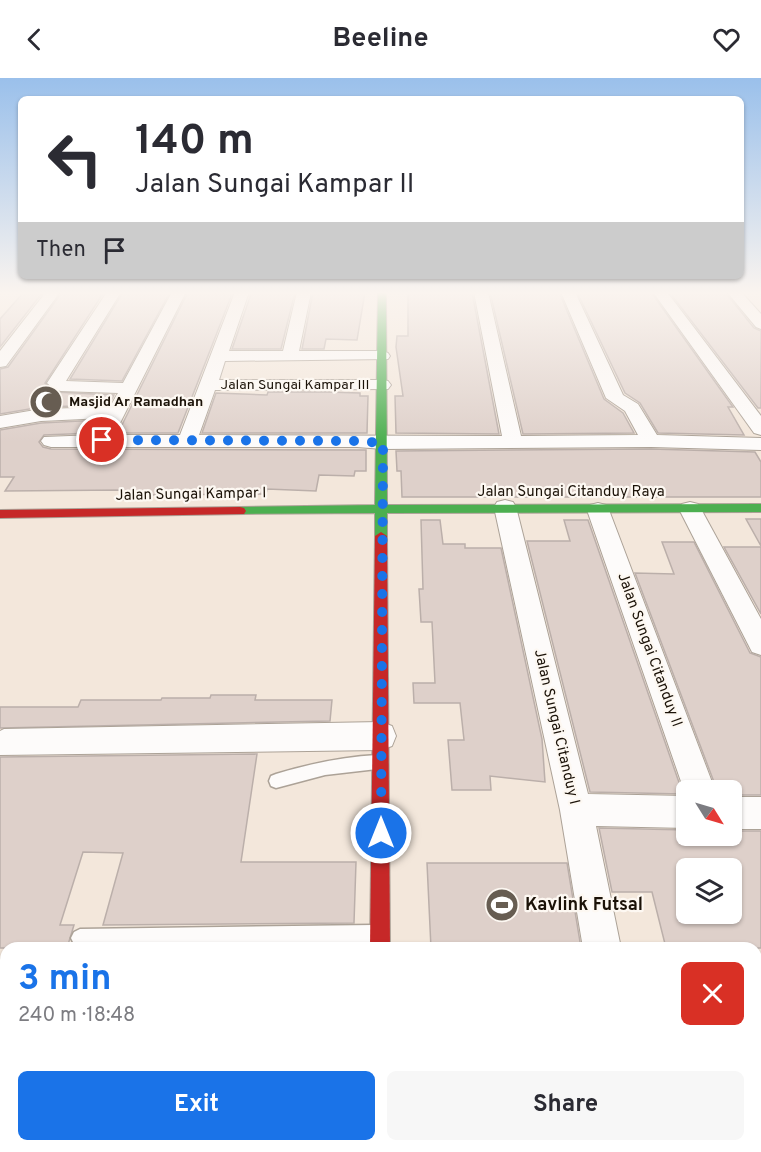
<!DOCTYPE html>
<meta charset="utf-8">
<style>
body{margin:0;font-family:Overpass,sans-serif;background:#f7f7f7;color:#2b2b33;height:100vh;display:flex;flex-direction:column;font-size:22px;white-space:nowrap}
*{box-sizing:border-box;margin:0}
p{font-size:20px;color:#7c7c81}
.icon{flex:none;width:33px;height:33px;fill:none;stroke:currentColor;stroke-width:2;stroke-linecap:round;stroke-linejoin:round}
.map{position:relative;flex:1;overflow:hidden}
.panel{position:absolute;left:0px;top:864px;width:762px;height:210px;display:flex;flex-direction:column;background:#fff;border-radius:18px 18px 0 0;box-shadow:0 2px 4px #0004}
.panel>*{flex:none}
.top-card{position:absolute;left:18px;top:18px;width:726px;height:183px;border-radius:9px;box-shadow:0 2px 4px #0004;background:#fff;color:#2b2b33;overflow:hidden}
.needle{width:39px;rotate:127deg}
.buttons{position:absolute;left:676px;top:702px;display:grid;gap:12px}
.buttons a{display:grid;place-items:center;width:66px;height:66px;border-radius:9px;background:#fff;box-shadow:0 2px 4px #0004;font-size:30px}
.pin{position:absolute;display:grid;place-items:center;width:51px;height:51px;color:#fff;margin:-26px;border:3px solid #fff;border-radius:50%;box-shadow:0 2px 6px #0007}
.me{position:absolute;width:66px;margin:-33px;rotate:0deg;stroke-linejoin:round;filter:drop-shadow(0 0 4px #0008)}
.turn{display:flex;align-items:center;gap:21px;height:126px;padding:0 18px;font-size:27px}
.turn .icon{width:78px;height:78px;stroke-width:2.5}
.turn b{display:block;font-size:42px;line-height:51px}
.then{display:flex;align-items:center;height:57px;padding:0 18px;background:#0003;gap:12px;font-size:22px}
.round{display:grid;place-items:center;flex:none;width:63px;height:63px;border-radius:9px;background:#f7f7f7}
.summary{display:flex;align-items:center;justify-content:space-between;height:102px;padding:0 18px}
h1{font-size:36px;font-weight:700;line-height:45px;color:#1a73e8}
.button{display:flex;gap:12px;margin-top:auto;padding:12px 18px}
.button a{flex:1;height:69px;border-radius:9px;background:#1a73e8;color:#fff;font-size:24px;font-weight:700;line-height:69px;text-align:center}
.button a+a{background:#f7f7f7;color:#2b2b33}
header{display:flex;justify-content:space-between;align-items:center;height:78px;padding:0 18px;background:#fff;font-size:27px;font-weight:700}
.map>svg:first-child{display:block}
</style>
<header><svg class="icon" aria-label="back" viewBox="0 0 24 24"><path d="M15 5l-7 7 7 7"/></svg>Beeline<svg class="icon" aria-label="heart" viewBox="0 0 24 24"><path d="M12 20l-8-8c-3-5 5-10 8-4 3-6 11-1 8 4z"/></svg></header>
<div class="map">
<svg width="761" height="1074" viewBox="0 0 761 1074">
<rect width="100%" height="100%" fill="#f3e7db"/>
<g fill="#ded0ca" stroke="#bbafaa" stroke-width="1.5" fill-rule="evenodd">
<path d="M24 214H43L0 269V241Z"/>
<path d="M62 214H104L45 305 55 314 114 317 109 327 41 329 0 336V291L8 289Z"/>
<path d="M123 214H170L122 303 70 301Z"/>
<path d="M188 214 232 216 178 355H118Z"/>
<path d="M256 214H295L281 271H232L251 216Z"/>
<path d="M313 214H365L357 262 326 261 324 271H302Z"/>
<path d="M408 214H472L499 356 396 355 395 318H403L396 269 397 258H408Z"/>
<path d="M490 214H559L604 321 623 335 634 355 523 356Z"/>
<path d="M577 214H651L733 329H728L744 357 658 355 640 325 625 315Z"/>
<path d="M725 214 754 250 761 253V330H758L670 215Z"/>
<path d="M268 314H327L360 315V318H368L367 355H202L216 315 267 317Z"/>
<path d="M100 342 94 355 44 357 39 364 43 369 51 371 366 372V393H355L354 398 319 397 316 413 267 411 266 416 146 417 144 422H119L123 412 5 413 14 399H0V352L41 345Z"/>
<path d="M651 371 755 374 761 384V419H402L401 393H397L396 373Z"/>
<path d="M746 441H761V468Z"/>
<path d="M421 442H440L443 466H465V470H501L542 661 545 704 490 698 491 712H452L448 662H464L460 625H414L413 605H435L432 544H421L419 511H423Z"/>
<path d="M564 442H588L683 716 590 714 527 463H570Z"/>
<path d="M662 464H694L750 575 761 579V717H732V712H717L635 495 674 496Z"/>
<path d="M724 469H761V536Z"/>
<path d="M211 617H256L255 622H332L330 643 0 650V629H78L81 622H161L162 620H210Z"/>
<path d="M257 676 241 784H356L354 845 103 847 123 775 83 774 60 847H74L67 870H0V679Z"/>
<path d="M599 750 687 752V758H732V753H761V870H666L652 814H612ZM687 790H732V836H687Z"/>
<path d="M427 785H567L581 870H431Z"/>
</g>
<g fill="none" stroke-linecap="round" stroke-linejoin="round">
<g stroke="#aca297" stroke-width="3">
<g id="lane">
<path d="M377 677 382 679 384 684 382 689 377 691 325 697 276 710 271 708 269 703 271 698 276 696C309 686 342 679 377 677Z"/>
<path d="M373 847 379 850 382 856 379 862 373 865 80 869 74 866 71 860 74 854 80 851Z"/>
</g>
</g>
<g stroke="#aca297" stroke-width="2">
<g id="street">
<path d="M46 214H60L6 288 0 289V273Z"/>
<path d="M107 214H121L66 303 123 305 172 214H186L114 357H180L235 214H249L229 273H283L297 214H311L299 273H382L388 275 390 278 388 281 225 283 219 302H382L388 303 391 307 388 311 215 312 199 357 502 358 474 214H488L521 358 638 357 625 333 606 320 561 214H575L623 317 638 326 657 357 761 360V372L651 369 383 371 357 369H51L44 367 41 363 44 359 95 357 104 340 41 343 0 350V338L41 331 110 329 118 315 61 313 55 312 47 305Z"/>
<path d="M653 214H667L761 338V357L754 355Z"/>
<path d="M727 214H741L761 236V251L756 249Z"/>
<path d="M505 422 513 424 516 429 588 716 686 718 587 432 590 427 598 425 606 427 609 432 715 712H687V750L596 748 621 870H583L560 732 494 429 497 424Z"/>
<path d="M690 424 698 426 701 431 761 541V577L752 574 679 431 682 426Z"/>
<path d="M381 644 392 648 396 658 392 668 381 672 0 677V653L4 651Z"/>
<rect x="732" y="719" width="29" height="32"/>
<rect x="756" y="900" width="5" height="38"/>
</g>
</g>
<g stroke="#aca297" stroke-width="2">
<g id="fast">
<path d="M378 214H386L387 427 761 426V434L387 435V458L381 462 375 458V435L236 436 234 433 236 430 240 429 375 427Z"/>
<rect x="368" y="1068" width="24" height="6"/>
</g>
</g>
<g stroke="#aca297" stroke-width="2">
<g id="jam">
<path d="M240 429 244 430 246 433 244 436 0 440V432Z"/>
<path d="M381 454 387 458 390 870H370L375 458Z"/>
</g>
</g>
<use href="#lane" fill="#fdfbfa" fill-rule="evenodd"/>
<use href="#street" fill="#fdfbfa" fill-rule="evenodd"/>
<use href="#fast" fill="#4caf50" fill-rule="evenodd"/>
<use href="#jam" fill="#c62828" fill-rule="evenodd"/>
</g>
<linearGradient id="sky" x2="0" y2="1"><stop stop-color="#9ac0eb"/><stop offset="0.59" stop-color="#faf4ef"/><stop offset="1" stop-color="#faf4ef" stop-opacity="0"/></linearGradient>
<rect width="761" height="364" fill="url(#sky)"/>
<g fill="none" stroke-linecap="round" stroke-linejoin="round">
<path stroke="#1a73e8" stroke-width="10" stroke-dasharray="0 18" d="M102 362 357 363 383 365 381 755"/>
</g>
<defs>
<g id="mosque-disc" transform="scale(1.725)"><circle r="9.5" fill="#675d52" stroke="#fdf8f2"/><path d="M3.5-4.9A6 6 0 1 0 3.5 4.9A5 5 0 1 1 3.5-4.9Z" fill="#fff"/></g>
<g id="stadium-disc" transform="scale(1.725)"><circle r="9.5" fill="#675d52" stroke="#fdf8f2"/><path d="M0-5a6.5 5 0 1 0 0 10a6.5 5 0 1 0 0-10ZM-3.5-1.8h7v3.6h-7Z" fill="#fff"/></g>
</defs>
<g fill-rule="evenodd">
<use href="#mosque-disc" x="46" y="324"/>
<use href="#stadium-disc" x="502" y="827"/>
</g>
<g text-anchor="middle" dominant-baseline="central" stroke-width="4.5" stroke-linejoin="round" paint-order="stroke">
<g font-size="14" fill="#1b1208" stroke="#fdf8f2">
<text x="295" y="307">Jalan Sungai Kampar III</text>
</g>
<g font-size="14" font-weight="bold" fill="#1b1208" stroke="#fdf8f2" text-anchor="start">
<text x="69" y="324">Masjid Ar Ramadhan</text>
</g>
<g font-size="15" fill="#1b1208" stroke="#fdf8f2">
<text x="571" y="414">Jalan Sungai Citanduy Raya</text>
<text transform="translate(191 417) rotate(-1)">Jalan Sungai Kampar I</text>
<text transform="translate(649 572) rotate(70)">Jalan Sungai Citanduy II</text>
<text transform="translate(556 649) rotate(77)">Jalan Sungai Citanduy I</text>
</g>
<g font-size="18" font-weight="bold" fill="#1b1208" stroke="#fdf8f2" text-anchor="start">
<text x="525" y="827">Kavlink Futsal</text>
</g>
</g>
</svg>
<div class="buttons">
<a><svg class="needle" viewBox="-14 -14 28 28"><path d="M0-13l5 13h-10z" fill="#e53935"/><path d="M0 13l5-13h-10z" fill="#7c7c81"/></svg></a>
<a><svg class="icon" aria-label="layers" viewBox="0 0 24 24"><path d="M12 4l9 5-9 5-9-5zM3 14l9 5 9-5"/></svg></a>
</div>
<div class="pin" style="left:102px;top:362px;background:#d93025"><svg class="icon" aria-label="arrive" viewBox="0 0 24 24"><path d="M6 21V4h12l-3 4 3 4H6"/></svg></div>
<svg class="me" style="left:381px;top:755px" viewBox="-20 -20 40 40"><circle r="17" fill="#1a73e8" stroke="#fff" stroke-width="3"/><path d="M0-11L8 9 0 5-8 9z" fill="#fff"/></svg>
<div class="top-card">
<div class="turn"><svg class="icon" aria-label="left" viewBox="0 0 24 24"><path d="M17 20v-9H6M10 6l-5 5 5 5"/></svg><div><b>140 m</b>Jalan Sungai Kampar II</div></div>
<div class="then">Then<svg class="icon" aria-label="arrive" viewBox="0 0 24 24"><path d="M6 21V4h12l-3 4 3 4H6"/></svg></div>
</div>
<section class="panel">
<div class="summary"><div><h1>3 min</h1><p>240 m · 18:48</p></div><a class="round" style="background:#d93025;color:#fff"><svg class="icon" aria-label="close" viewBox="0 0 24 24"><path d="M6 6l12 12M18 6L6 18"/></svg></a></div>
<div class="button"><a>Exit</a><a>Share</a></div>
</section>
</div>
